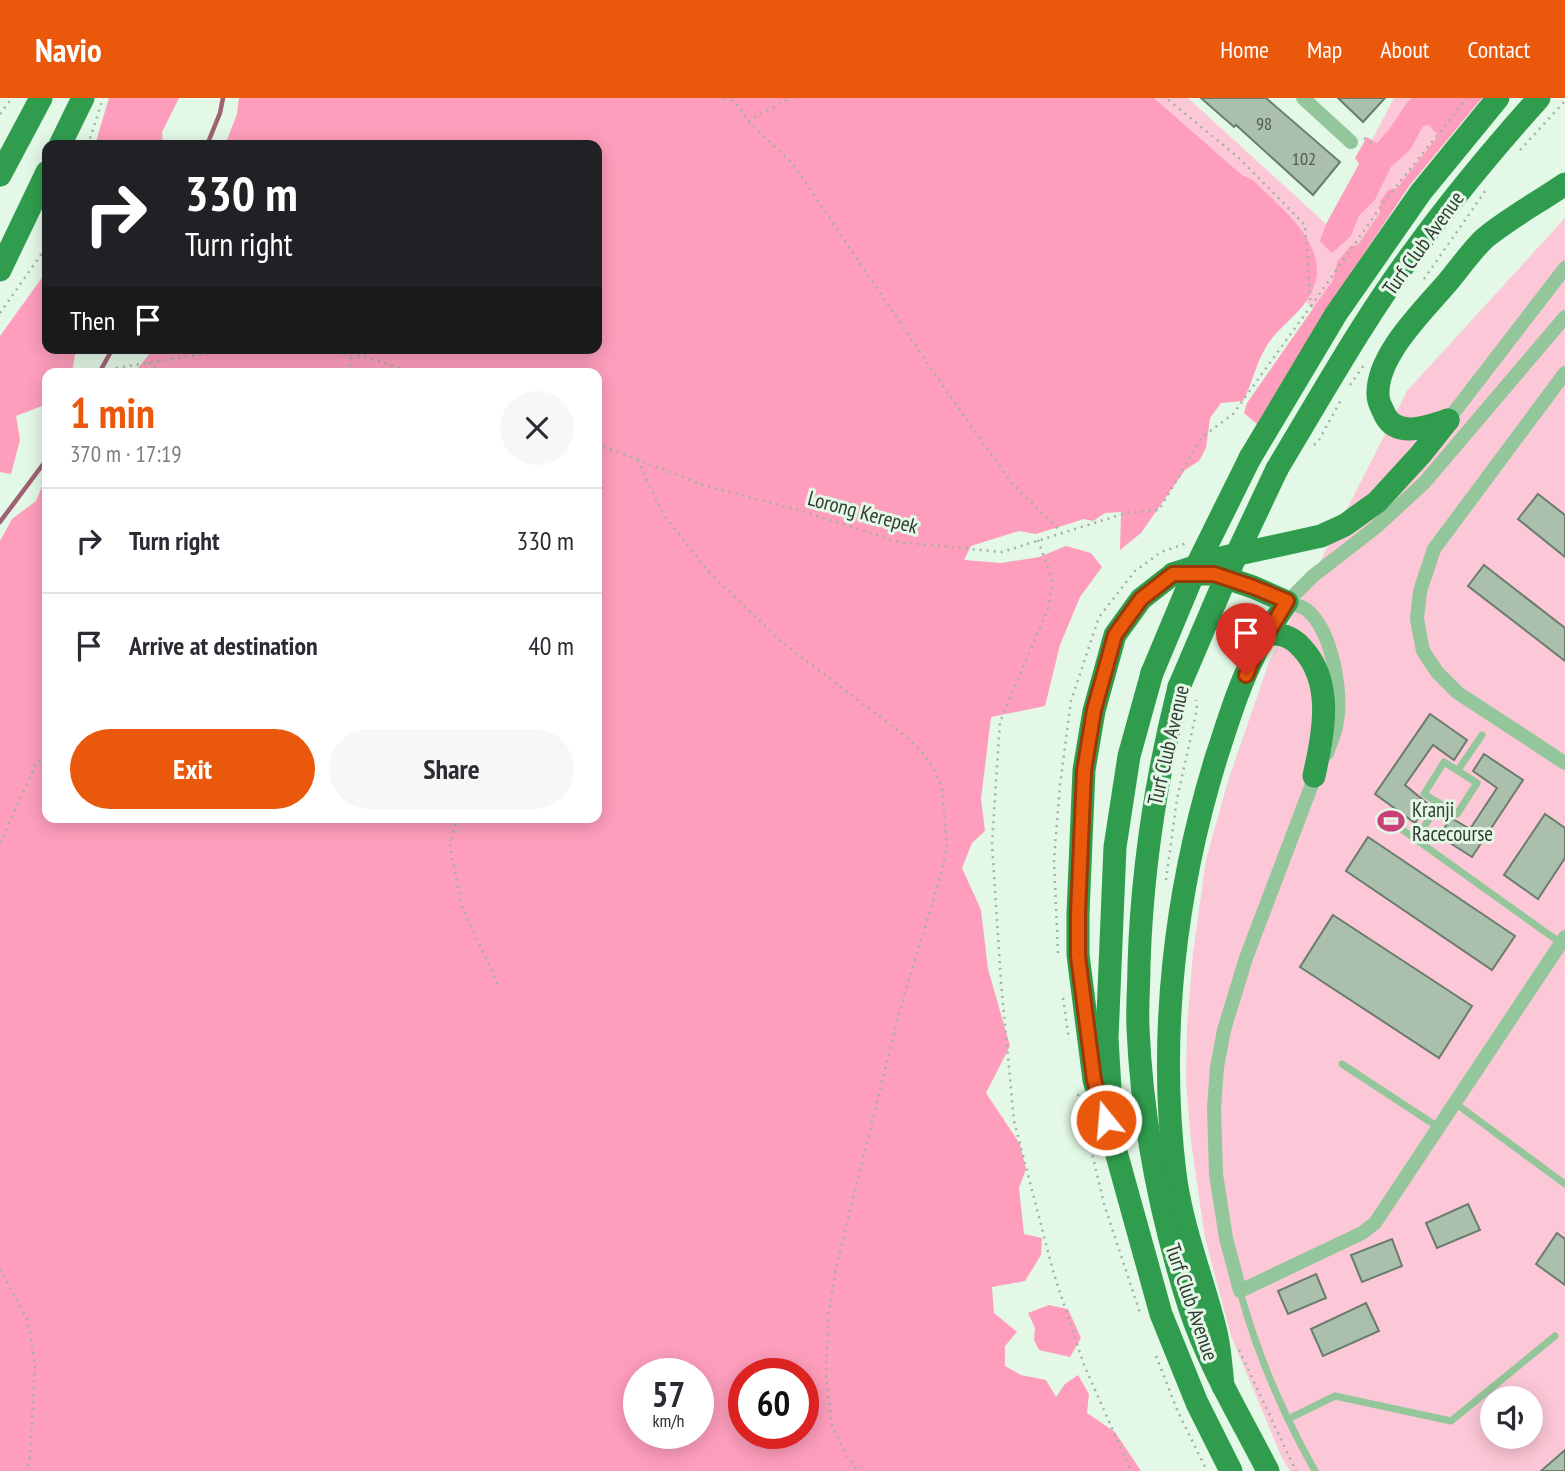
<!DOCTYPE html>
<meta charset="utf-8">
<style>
body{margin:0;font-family:"PT Sans Narrow",sans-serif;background:#f7f7f7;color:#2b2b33;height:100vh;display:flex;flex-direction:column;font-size:26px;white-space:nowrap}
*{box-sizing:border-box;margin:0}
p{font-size:23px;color:#7c7c81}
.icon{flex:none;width:38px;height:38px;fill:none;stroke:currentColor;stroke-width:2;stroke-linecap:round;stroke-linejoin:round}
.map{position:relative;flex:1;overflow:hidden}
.sheet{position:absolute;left:42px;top:270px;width:560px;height:455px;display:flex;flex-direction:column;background:#fff;border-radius:14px;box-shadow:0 4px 18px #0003}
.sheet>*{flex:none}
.hud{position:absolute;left:42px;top:42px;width:560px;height:214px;border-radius:14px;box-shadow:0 4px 18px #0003;background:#202124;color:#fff;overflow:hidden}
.tools{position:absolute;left:1480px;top:1288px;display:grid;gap:14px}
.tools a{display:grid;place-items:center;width:63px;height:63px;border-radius:50%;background:#fff;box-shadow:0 4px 18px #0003;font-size:35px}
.speed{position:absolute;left:623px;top:1260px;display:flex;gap:14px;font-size:35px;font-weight:700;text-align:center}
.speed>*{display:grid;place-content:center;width:91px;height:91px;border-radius:50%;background:#fff;box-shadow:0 4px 18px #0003;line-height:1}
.speed small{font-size:18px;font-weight:400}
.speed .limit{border:10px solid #d22;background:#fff;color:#111}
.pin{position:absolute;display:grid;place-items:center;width:60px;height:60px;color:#fff;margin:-72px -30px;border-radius:50% 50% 50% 0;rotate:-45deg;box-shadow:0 0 7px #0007}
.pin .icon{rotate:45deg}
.me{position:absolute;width:77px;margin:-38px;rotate:343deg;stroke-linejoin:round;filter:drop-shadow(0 0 5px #0008)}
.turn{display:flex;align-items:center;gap:24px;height:147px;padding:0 28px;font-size:32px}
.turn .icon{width:91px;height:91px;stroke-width:2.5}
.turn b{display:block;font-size:49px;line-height:60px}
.then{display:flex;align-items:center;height:66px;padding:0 28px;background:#0003;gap:14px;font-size:26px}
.round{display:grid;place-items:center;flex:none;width:74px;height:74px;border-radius:37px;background:#f7f7f7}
.headline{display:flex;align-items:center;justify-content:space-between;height:119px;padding:0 28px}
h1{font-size:42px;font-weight:700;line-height:52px;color:#ea580c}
.cta{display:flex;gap:14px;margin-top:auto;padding:14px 28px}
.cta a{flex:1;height:80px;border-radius:42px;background:#ea580c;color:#fff;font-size:28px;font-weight:700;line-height:80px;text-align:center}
.cta a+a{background:#f7f7f7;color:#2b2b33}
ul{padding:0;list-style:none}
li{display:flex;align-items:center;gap:21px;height:105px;padding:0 28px;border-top:2px solid #e1e1e2}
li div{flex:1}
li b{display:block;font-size:26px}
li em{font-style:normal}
header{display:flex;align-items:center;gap:42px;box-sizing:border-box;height:98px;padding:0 35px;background:#ea580c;color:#fff}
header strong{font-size:33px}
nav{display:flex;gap:38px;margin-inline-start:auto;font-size:24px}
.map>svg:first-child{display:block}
</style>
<header>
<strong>Navio</strong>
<nav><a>Home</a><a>Map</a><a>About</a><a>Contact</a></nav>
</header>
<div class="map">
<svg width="1565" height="1373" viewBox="0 0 1565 1373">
<rect width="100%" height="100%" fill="#e3f8e6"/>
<g fill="#fcc7d6" fill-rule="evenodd">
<path d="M1154 0H1188L1326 126 1321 143 1351 138 1359 118 1375 102 1391 69 1411 51 1423 28 1429 26 1438 38 1397 90 1380 104V113L1358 148H1350L1337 164 1333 182 1314 211 1306 204 1315 188 1253 82 1242 77Z"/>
<path d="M1394 0H1412L1408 3 1388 34 1377 45 1372 42Z"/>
<path d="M1565 120V1373H1290L1282 1360 1231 1238 1205 1140 1191 1043 1186 985 1187 928 1193 855 1206 762 1228 683 1269 564 1407 293ZM1493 1300H1531V1339H1493Z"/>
</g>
<g fill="#fe9ebc" fill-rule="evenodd">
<path d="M109 0H179L162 34 163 47H95Z"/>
<path d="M239 0H1154L1242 77 1253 82C1284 114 1342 155 1305 205 1294 220 1276 232 1266 249 1256 265 1252 286 1243 303L1221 305 1210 320 1206 350 1199 363 1185 372 1141 435 1120 452 1121 414 1105 415 1093 423 1084 421 1036 436 1019 433 971 448 964 462 1001 465 1039 459 1066 448 1091 455 1102 469 1080 499 1060 547 1045 608 991 619 981 701 985 733 972 745 962 770 981 812 988 871 1010 948 986 995 1020 1046 1026 1071 1019 1090 1024 1136 1042 1140 1041 1157 1025 1183 992 1189 994 1215 1017 1234 1005 1248V1268L1021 1277 1046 1282 1056 1299 1065 1286 1078 1277 1089 1296 1087 1315 1115 1334 1141 1373H0V443L12 421 36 403 47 377V719H597V275H134L151 254V250H597V47H225L237 16ZM639 1276H698V1335H639ZM744 1276H803V1335H744Z"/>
<path d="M1412 0H1482L1410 87 1326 212 1257 326 1244 315 1247 305 1333 182 1337 164 1350 148 1358 147 1380 114V104L1388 92 1397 90 1438 38 1429 27 1423 28 1411 51 1391 69 1375 102 1359 118 1351 138 1332 155 1320 143 1326 126 1359 66 1355 60 1367 39 1377 45 1388 33 1408 3Z"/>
<path d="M47 169V250H76L72 275H47V306L16 318 20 342 11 376 0 374V238L41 181Z"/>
<path d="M1049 1207 1068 1211 1081 1240 1070 1259 1039 1252 1034 1242 1035 1230 1028 1215Z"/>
</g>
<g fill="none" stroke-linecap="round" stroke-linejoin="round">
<g stroke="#9f6275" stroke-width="4.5">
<path d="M207 47 220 15 223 0"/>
<path d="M99 275 113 250"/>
<path d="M0 424 47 361"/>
</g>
</g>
<g fill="#abbfad" stroke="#6a7d6d" stroke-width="2">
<path d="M1201 0H1266L1340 64 1313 97 1236 27 1234 29Z"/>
<path d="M1338 0H1385L1363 24Z"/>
<path d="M1538 396 1565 417V459L1518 421Z"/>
<path d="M1484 467 1565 530V563L1468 488Z"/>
<path d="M1430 616 1467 642 1454 662 1433 647 1405 687 1428 706 1415 725 1375 696Z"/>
<path d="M1484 656 1523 682 1472 759 1439 738 1451 720 1470 731 1497 690 1473 673Z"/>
<path d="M1545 716 1565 730V760L1538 801 1504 777Z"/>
<path d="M1368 739 1515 838 1492 872 1346 773Z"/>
<path d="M1333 817 1472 908 1439 960 1300 869Z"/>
<path d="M1468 1106 1480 1132 1437 1150 1426 1125Z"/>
<path d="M1557 1135 1565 1141V1187L1536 1166Z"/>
<path d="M1392 1141 1402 1168 1362 1184 1351 1157Z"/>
<path d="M1316 1176 1326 1200 1288 1216 1278 1193Z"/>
<path d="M1366 1205 1379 1233 1323 1258 1311 1231Z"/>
<path d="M1565 1352V1373H1541Z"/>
</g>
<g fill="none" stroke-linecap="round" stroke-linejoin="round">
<g stroke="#a1b2a4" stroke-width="2.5" stroke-dasharray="2 5" stroke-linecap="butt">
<path d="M724 0 736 5 748 23 793 66 945 291 1011 384 1061 434"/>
<path d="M0 16 12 0"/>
<path d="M748 23 790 0"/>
<path d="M1364 40 1371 45"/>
<path d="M88 47 103 0"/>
<path d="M1520 52 1565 3"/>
<path d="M1424 181 1488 89"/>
<path d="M1311 208 1387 100 1467 0"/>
<path d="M0 215 47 148"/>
<path d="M267 250 352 256 382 264 411 275"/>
<path d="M148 265 162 275"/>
<path d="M116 270 240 250"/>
<path d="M348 275 352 257"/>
<path d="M1350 287 1364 267"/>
<path d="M597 346 706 388 799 412 898 444 1002 454 1126 415 1159 412 1202 339 1233 316 1311 208 1305 127 1239 60 1166 0"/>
<path d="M1314 347 1318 344 1341 302"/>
<path d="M638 362 663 416 709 474 783 545 904 637 924 656 935 673 942 691 947 746 942 773 899 915 837 1165 828 1219 826 1278 832 1328 848 1359 858 1373"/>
<path d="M1038 442 1052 481 1049 508 1000 624 992 746 1001 884 1014 1023 1053 1173 1084 1267 1131 1373"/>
<path d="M457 719 450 749 462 809 499 889"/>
<path d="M0 745 36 666 47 656"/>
<path d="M1166 782 1177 701 1197 611 1196 602"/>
<path d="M1058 855 1054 762 1060 687 1071 603 1099 519 1135 473 1161 454 1187 445"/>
<path d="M1063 900 1069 942"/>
<path d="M1078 996 1104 1106 1140 1215"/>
<path d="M0 1171 28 1222 35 1268 30 1359 26 1373"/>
<path d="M1239 1252 1296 1373"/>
<path d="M1156 1258 1178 1314 1207 1373"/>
</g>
<g stroke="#93c69a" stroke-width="7">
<path d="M1444 664 1477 685 1457 716 1424 696Z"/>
<path d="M1458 672 1482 637"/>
<path d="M1400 730 1562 846"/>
<path d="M1416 741 1439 706"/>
<path d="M1342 966 1438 1029"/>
<path d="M1455 1005 1565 1086"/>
<path d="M1240 1193C1257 1256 1283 1316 1315 1373"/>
<path d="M1288 1321 1335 1298 1451 1323 1555 1238"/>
</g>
<g stroke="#93c69a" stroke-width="14">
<path d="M1303 0 1351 44"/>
<path d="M1565 275 1434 451 1420 493 1417 521 1423 553 1437 574 1458 595 1565 665"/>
<path d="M1448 322 1565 170"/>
<path d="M1327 655C1330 646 1334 638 1336 629 1343 597 1333 534 1307 512 1301 508 1293 506 1287 504L1313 478 1376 429 1424 385 1565 219"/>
<path d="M1317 673 1246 860 1224 932 1217 969 1214 1011 1216 1076 1226 1140 1240 1193 1362 1135 1375 1125 1565 839"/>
</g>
<g stroke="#309d4e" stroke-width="23">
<path d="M60 47 83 0"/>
<path d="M0 77 41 0"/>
<path d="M0 172 47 74"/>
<path d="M1448 322C1429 328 1397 341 1385 317 1382 310 1378 305 1378 297 1376 258 1423 213 1447 185 1459 171 1471 153 1485 140 1509 120 1539 104 1565 86"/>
<path d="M1250 360 1336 216 1421 94 1498 0"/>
<path d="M1277 371C1322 296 1365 219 1417 149 1455 97 1496 48 1539 0"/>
<path d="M1173 476H1214L1253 489 1287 504C1276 521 1263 539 1254 558 1238 590 1228 624 1217 657 1175 792 1158 936 1175 1076 1182 1130 1202 1178 1215 1230 1220 1248 1221 1269 1223 1288"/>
<path d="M1266 537C1279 534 1292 539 1301 549 1335 584 1323 636 1314 678"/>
<path d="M1152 575 1129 658 1115 749 1107 940 1113 1043 1161 1216 1197 1305 1231 1373"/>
<path d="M1179 589C1156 680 1142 772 1139 866 1139 887 1137 909 1138 930 1142 1025 1161 1120 1190 1211 1209 1268 1241 1320 1268 1373"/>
<path d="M1113 1043 1094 982 1078 857V815L1084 672 1094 613 1115 537 1141 501 1173 476 1225 459 1321 438 1345 427 1377 404 1421 356 1448 322"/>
</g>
<g stroke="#309d4e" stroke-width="23">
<path d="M1152 575 1198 465 1250 360"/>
<path d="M1179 589 1226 479 1277 371"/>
</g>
</g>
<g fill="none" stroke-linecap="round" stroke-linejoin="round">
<g stroke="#983908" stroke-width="18">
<path id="route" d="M1106 1022 1094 982 1078 858V815L1084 673 1094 612 1115 537 1141 501 1173 476H1214L1253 489 1287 503 1254 558 1246 577"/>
</g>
<use href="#route" stroke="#ea580c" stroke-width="12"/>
</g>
<defs>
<g id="stadium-bare" transform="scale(2.1)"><path d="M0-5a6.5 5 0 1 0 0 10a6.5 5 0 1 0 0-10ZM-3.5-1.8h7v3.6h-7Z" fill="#c93f77" stroke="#e3f8e6" stroke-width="2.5" paint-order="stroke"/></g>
</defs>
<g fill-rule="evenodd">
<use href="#stadium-bare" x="1391" y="723"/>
</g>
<g text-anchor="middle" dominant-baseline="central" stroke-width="6" stroke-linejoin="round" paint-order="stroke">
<g font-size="18" fill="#505b52">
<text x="1264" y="25">98</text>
<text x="1304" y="60">102</text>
</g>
<g font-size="21" fill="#323a33" stroke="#e3f8e6">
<text transform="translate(1423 145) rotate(-54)">Turf Club Avenue</text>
<text transform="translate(863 414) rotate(15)">Lorong Kerepek</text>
<text transform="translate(1168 647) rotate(-77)">Turf Club Avenue</text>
<text transform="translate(1192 1204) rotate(71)">Turf Club Avenue</text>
</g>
<g font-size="21" fill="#323a33" stroke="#e3f8e6" text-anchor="start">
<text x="1412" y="711">Kranji<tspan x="1412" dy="24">Racecourse</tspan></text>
</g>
</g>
</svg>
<div class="tools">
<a><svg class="icon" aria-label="sound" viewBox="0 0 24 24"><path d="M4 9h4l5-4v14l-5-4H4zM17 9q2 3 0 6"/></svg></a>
</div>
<div class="speed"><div>57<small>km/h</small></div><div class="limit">60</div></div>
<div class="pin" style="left:1246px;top:577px;background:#d93025"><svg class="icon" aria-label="arrive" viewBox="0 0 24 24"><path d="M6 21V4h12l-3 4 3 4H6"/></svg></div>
<svg class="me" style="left:1106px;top:1022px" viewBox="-20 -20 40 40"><circle r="17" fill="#ea580c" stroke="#fff" stroke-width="3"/><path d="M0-11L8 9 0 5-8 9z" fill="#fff"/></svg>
<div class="hud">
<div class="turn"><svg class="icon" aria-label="right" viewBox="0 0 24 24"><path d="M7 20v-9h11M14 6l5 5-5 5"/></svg><div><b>330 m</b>Turn right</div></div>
<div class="then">Then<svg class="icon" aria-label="arrive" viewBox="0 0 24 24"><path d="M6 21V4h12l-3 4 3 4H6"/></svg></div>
</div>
<section class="sheet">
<div class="headline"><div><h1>1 min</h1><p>370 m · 17:19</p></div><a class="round"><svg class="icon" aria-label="close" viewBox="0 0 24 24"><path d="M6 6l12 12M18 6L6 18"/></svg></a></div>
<ul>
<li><svg class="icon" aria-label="right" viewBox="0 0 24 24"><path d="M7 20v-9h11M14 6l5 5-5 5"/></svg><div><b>Turn right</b></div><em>330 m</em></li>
<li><svg class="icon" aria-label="arrive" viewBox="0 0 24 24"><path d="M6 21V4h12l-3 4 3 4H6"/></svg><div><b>Arrive at destination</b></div><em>40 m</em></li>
</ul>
<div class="cta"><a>Exit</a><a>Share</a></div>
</section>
</div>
